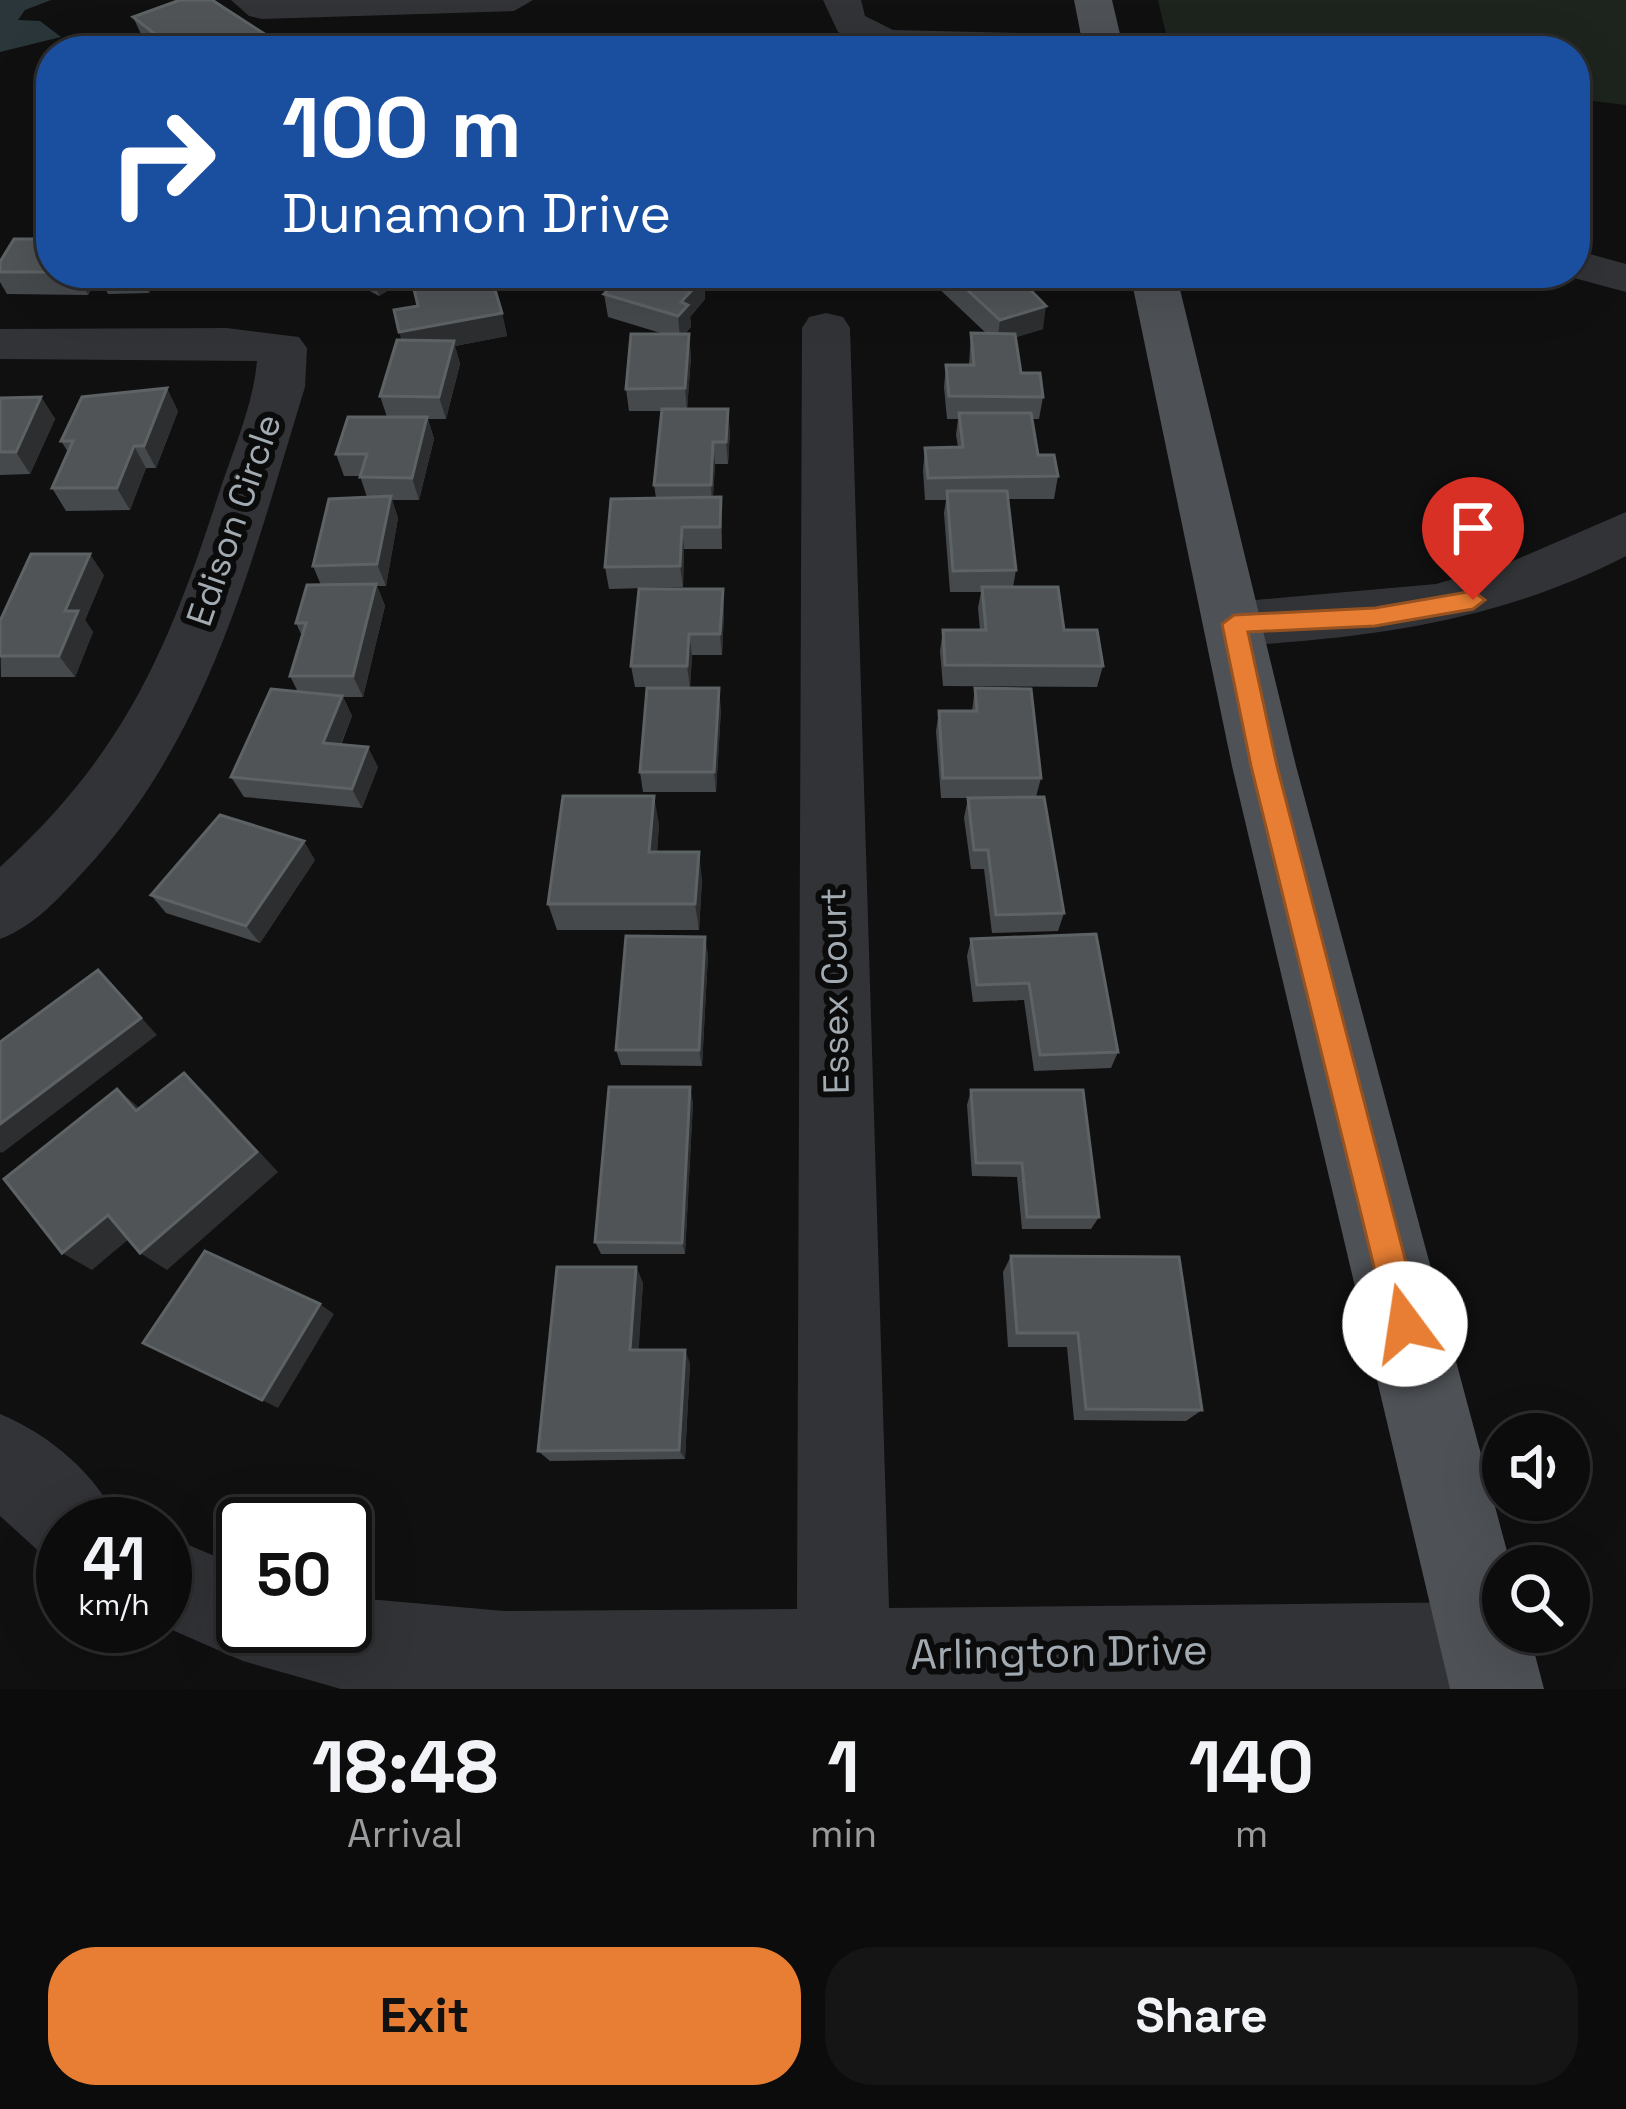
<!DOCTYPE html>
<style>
body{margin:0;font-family:"Space Grotesk",sans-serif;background:#151516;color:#f1f3f6;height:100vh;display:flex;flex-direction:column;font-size:45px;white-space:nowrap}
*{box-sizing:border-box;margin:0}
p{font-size:39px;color:#9a9b9d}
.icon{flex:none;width:66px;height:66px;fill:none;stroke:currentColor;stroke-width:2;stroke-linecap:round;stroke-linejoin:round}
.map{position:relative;height:1689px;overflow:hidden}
.side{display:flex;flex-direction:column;background:#0c0c0d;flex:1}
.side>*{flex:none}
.banner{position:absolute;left:36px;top:36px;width:1554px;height:252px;border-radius:48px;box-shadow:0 12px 48px #0002,0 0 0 3px #2c2c2e;background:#1a4fa0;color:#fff;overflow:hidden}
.fabs{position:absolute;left:1482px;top:1413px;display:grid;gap:24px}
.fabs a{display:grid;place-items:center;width:108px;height:108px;border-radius:50%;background:#0c0c0d;box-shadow:0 12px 48px #0002,0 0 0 3px #2c2c2e;font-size:60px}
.speed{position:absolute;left:36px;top:1497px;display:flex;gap:24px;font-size:60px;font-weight:700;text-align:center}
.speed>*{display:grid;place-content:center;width:156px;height:156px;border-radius:50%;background:#0c0c0d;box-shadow:0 12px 48px #0002,0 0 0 3px #2c2c2e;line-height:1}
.speed small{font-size:30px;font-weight:400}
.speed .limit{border:6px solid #111;border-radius:18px;background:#fff;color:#111}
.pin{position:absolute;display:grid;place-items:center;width:102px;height:102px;color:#fff;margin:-123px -51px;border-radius:50% 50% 50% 0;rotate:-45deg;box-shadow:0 0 12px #0007}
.pin .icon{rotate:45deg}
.me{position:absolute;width:132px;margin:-66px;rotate:346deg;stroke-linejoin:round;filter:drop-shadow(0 0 9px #0008)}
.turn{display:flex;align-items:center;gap:42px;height:252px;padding:0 48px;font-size:54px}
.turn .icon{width:156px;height:156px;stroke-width:2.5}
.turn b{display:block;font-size:84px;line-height:102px}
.eta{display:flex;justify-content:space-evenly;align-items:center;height:204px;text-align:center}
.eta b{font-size:72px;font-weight:700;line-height:84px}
.cta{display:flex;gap:24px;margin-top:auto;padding:24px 48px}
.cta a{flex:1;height:138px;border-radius:48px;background:#e77e33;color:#111;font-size:48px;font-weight:700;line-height:138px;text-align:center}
.cta a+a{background:#151516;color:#f1f3f6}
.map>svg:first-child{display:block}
</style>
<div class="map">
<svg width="1626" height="1689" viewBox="0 0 1626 1689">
<rect width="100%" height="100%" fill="#101011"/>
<path fill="#1d241d" d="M1158 0H1626V105L1575 99V51H1170Z"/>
<path fill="#2a3639" d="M0 0H51L25 10 18 20 40 21 61 37 0 52Z"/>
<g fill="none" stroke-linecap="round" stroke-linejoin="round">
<g fill="#313336" fill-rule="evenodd">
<path d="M231 0H533L514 11 262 19 249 16Z"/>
<path d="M823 0H861L865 16 893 30 1103 35 1122 47 877 51 838 32Z"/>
<path d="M1575 250 1626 264V292L1559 274 1575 273Z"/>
<path d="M826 313 843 317 850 328 889 1608 1487 1602 1503 1609V1632H1527L1534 1649 1520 1682 1503 1689H341L243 1661 163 1626 165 1535 243 1568V1626H345V1597L504 1611 797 1609 802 328 809 317Z"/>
<path d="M227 328 299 337 307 348 305 387C252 559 211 734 85 870 60 897 35 926 0 939V867C125 753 168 650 219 493 233 450 253 406 257 361L0 359V329Z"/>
<path d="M1626 512V556C1500 621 1373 638 1234 646L1213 639 1205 624 1213 609 1234 602 1436 584 1506 564Z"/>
<path d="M0 1414C49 1434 98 1475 119 1524H63V1564L43 1555 0 1516Z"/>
</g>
<g fill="#4e5155" fill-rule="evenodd">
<path d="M1074 0H1112L1124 51H1084Z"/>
<path d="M1130 273H1176L1296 766 1511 1566H1503V1632H1529L1544 1689H1450L1232 766Z"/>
</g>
</g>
<g fill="#46494c">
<path d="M133 17 263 33 267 46 274 51H149Z"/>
<path d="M51 239V273H188L157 274 149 293 108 294 99 275 88 295 7 294 0 282V262Z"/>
<path d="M211 273H312L262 274 259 280H214Z"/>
<path d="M337 273H416L379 296Z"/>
<path d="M885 273H913L910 279Z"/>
<path d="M934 273H1014L1043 329 1016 337 1021 373 1043 397 1039 419H1032L1038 455 1058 476 1054 499H1008L1016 570 1013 587 1103 666 1097 687 943 686 940 651 943 630H980L978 608 981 592H950L944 513 946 500H925L923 470 925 448 958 447 956 435 958 419H947L944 387 946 365H969L971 333 987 334 933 283Z"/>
<path d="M704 277 705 299 690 317 691 327 685 334 691 356 687 409 730 431 728 464H715L713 497H721L722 549H684L683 587 609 589 605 567 656 498 654 485 662 411H629L626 389 664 334 608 317 604 294Z"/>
<path d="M502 313 507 336 455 346 460 364 446 419H428L434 439 419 500H392L398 518 386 586H377L385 606 363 697H343L352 716 341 745 378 767 362 808 244 797 231 777 298 692 290 676 302 636 296 623 321 585 313 566 367 497 360 476H344L336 454 387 417 380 396 402 340Z"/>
<path d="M41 397 55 419 30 474 0 475V398Z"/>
<path d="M178 411 156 468H146L130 510 66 511 52 488 68 452 61 441Z"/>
<path d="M104 575 85 620 93 632 75 677H1L0 621Z"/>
<path d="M723 589 724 611 722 655H692L690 687H635L631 666Z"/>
<path d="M975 688 1041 778 1036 797 1064 913 1058 931 992 933 984 869H971L964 818 968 798H986H941L936 731 939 711H972Z"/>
<path d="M721 709 716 792H643L640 772Z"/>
<path d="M659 824 657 852 702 879 699 930H557L548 904Z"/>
<path d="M315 860 260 943 166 913 151 895Z"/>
<path d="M971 939 1118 1052 1111 1068 1034 1071 1024 1000 973 1002 967 956Z"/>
<path d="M708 954 702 1066 621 1065 616 1050Z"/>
<path d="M971 1090 1099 1217 1091 1229H1022L1017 1177 972 1176 967 1105Z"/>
<path d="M693 1102 685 1254H601L595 1242Z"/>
<path d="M1011 1256 1202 1410 1186 1421 1074 1420 1067 1347H1008L1003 1272Z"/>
<path d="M636 1267 643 1283 638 1350 690 1363 685 1459 550 1461 538 1451Z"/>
</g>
<g fill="#2c2e30">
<path d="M77 273H98L99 275 88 295Z"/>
<path d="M140 273H157L149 293Z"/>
<path d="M371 273H416L379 296Z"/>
<path d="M739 273H784L739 283Z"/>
<path d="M704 277 705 299 690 317 691 327 680 339 678 316 681 302Z"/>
<path d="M1046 306 1043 329 997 343 1000 320Z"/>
<path d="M502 313 507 336 455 346 460 364 446 419 439 397 406 355 399 332Z"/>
<path d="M689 334 691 356 687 411 685 388Z"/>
<path d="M167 388 178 411 156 468 144 446Z"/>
<path d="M41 397 55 419 30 474 16 452Z"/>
<path d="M728 409 730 431 728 464 726 442Z"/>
<path d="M427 417 434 439 419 500 412 478Z"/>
<path d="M713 442 715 464 712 507 711 485Z"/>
<path d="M134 446 146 468 130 510 117 488Z"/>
<path d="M391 496 398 518 386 586 377 564Z"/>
<path d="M682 527 684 549 683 587 680 566Z"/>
<path d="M90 554 104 575 85 620 93 632 75 677 59 656 65 611Z"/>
<path d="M376 584 385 606 363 697 353 676Z"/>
<path d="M723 589 724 611 722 655 720 634Z"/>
<path d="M689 634 692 655 690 687 687 666Z"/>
<path d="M719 688 721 709 716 792 714 772Z"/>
<path d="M342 696 352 716 333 763 323 743Z"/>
<path d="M368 747 378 767 362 808 352 789Z"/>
<path d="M654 796 659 824 655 879 649 852Z"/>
<path d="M304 841 315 860 260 943 246 926Z"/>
<path d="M699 852 702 879 699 930 695 904Z"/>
<path d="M705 937 708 954 702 1066 699 1050Z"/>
<path d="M98 970 157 1035 2 1153 0 1152V1124Z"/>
<path d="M184 1073 207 1095 278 1172 167 1270 140 1253Z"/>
<path d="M690 1087 693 1102 685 1254 682 1243Z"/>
<path d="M117 1089 143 1111H136Z"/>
<path d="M108 1215 136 1233 92 1270 62 1253Z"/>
<path d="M636 1267 643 1283 638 1363 630 1350Z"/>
<path d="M320 1304 334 1314 278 1408 262 1400Z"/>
<path d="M685 1350 690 1363 685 1459 679 1450Z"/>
</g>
<g fill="#505457" stroke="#5d6265" stroke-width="3">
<path d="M180 0H212L263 33 254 37 274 50 177 51 133 17Z"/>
<path d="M14 239H51V272H0V262Z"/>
<path d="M483 273H490L502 313 399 332 394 310 418 306 413 285Z"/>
<path d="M624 273H691L704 277 681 302 688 305 678 316 604 294Z"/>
<path d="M949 273H1014L1046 306 1000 320Z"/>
<path d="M971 333 1015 334 1021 373H1040L1043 397 949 396 946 365H974Z"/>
<path d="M631 334H689L685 388 626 389Z"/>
<path d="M397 340 454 341 439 397 380 396Z"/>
<path d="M167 388 144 446H134L117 488H52L73 441H61L82 397Z"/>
<path d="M41 397 16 452H0V398Z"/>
<path d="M662 409H728L726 442H713L711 485H654Z"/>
<path d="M959 413H1031L1038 455H1054L1058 476 928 478 925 448 963 447Z"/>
<path d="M348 417H427L412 478 360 477 367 454H336Z"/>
<path d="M947 491H1007L1016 570 953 571Z"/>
<path d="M391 496 377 564 313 566 329 499Z"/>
<path d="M721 497 720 527H682L680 566 605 567 611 499Z"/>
<path d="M31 554H90L65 611H78L59 656H0V621Z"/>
<path d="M376 584 353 676H290L306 623H296L307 585Z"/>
<path d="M982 587H1058L1064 630H1097L1103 666 945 665 943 630H986Z"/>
<path d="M639 589H723L720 634H689L687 666H631Z"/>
<path d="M647 688H719L714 772H640Z"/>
<path d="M975 688 1031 689 1041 778H943L939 711H977Z"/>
<path d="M271 689 342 696 323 743 368 747 352 789 231 777Z"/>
<path d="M563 796H654L649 852H699L695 904H548Z"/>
<path d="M1044 797 1064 913 996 915 988 850H974L968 798Z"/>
<path d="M220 815 304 841 246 926 151 895Z"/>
<path d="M1096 934 1118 1052 1040 1055 1029 983 977 985 971 939Z"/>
<path d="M626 936 705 937 699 1050H616Z"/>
<path d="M98 970 141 1018 0 1124V1042Z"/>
<path d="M184 1073 257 1152 140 1253 108 1215 62 1253 4 1179 117 1089 136 1111Z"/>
<path d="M609 1087H690L682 1243 595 1242Z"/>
<path d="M971 1090H1083L1099 1217H1027L1022 1163H976Z"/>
<path d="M205 1251 320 1304 262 1400 143 1343Z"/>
<path d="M1011 1256 1179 1257 1202 1410 1086 1409 1078 1333H1017Z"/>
<path d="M557 1267H636L630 1350H685L679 1450 538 1451Z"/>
</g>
<path fill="#e77e33" stroke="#965221" stroke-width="3" d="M1473 591 1485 600 1473 609 1375 626 1248 632 1277 766 1422 1324 1417 1336 1405 1341 1393 1336 1388 1324 1251 766 1222 624 1234 615 1375 608Z"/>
<g text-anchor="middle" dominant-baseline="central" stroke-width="12" stroke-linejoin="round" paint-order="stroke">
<g font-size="36" fill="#a2abb2" stroke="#0b0b0c">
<text transform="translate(234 520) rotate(-71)">Edison Circle</text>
<text transform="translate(835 991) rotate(-91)">Essex Court</text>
</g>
<g font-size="42" fill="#a2abb2" stroke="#0b0b0c">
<text transform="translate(1059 1652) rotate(-1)">Arlington Drive</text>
</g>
</g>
</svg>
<div class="fabs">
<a><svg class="icon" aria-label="sound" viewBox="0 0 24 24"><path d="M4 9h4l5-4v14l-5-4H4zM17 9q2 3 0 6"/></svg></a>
<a><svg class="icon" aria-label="search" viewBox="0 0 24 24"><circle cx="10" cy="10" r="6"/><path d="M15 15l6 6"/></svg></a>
</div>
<div class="speed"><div>41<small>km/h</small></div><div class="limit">50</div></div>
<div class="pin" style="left:1473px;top:600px;background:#d93025"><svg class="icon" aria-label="arrive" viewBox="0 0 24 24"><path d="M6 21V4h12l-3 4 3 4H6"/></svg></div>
<svg class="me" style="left:1405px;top:1324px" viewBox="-20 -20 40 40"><circle r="19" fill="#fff"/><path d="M0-13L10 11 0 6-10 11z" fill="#e77e33"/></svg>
<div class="banner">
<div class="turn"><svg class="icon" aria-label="right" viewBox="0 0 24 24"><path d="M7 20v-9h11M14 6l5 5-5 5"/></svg><div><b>100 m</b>Dunamon Drive</div></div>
</div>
</div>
<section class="side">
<div class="eta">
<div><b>18:48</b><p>Arrival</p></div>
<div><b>1</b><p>min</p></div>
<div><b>140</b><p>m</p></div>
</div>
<div class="cta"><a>Exit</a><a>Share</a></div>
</section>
